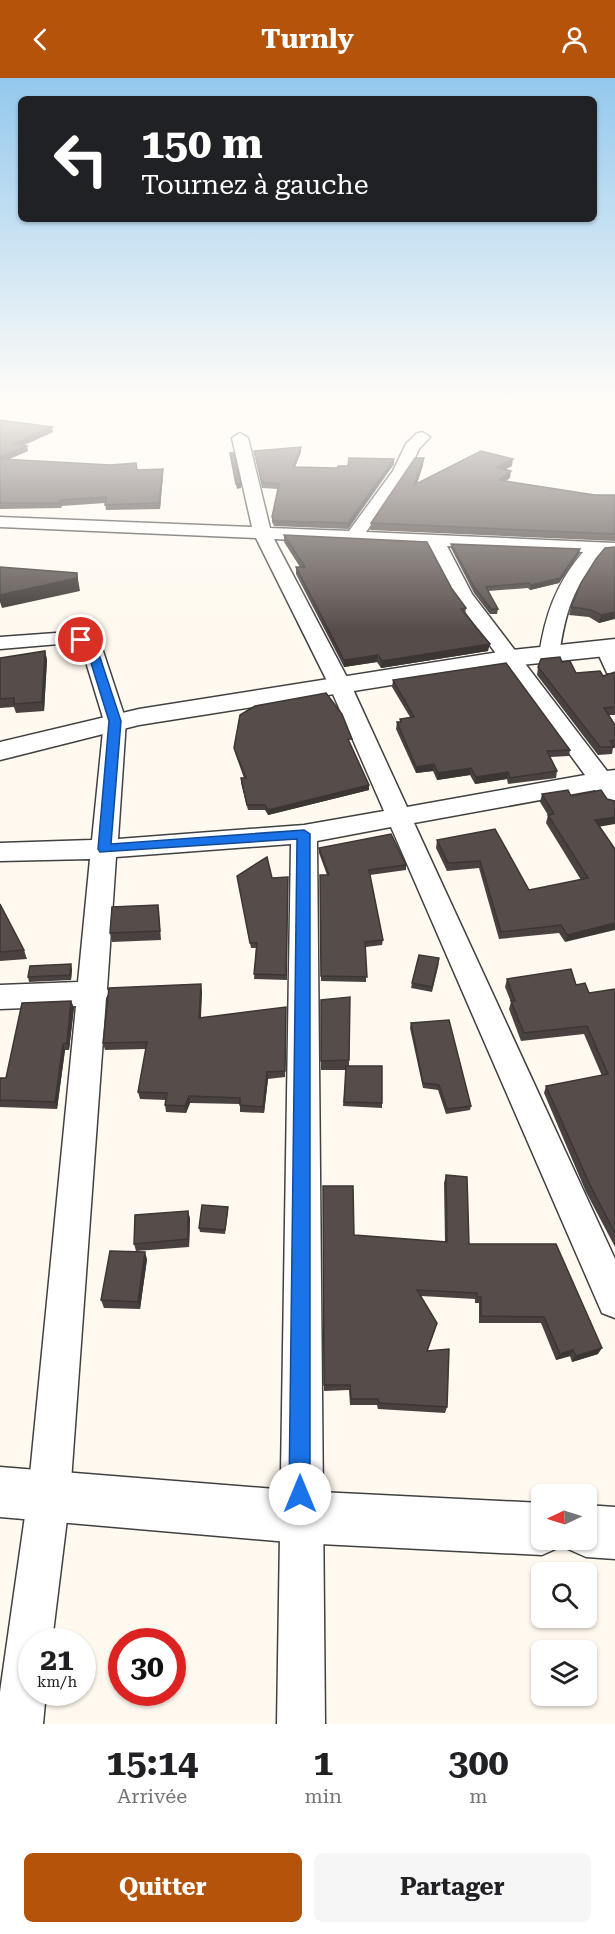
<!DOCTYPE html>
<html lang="fr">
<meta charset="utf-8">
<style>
body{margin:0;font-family:"Roboto Serif",serif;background:#f6f6f6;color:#202124;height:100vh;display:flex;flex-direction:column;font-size:22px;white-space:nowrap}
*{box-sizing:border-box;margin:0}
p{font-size:20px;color:#757577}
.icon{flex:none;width:33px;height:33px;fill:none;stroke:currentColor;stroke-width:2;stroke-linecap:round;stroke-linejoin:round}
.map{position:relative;height:1646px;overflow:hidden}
.drawer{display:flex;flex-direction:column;background:#fff;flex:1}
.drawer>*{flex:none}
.guide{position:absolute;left:18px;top:18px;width:579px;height:126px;border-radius:9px;box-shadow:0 2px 4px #0004;background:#202124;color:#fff;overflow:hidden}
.needle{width:39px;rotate:266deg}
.controls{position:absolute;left:531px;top:1406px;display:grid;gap:12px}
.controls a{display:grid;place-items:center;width:66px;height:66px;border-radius:9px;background:#fff;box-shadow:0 2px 4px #0004;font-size:30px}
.speed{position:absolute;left:18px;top:1550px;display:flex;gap:12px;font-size:30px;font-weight:700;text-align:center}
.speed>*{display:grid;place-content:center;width:78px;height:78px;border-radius:50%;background:#fff;box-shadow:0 2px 4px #0004;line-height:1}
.speed small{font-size:15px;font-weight:400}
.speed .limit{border:9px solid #d22;background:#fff;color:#111}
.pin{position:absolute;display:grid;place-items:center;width:51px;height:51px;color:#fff;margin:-26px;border:3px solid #fff;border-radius:50%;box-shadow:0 2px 6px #0007}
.me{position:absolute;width:66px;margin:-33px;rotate:0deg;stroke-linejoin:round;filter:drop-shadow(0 0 4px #0008)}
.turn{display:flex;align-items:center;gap:21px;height:126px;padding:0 24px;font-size:27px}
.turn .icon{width:78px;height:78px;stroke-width:2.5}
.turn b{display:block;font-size:42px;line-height:51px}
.eta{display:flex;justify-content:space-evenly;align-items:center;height:102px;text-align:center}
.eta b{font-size:36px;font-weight:700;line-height:42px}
.action{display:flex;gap:12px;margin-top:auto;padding:12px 24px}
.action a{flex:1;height:69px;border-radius:9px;background:#b45309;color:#fff;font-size:24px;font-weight:700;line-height:69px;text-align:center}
.action a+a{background:#f6f6f6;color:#202124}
header{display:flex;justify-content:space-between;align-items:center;height:78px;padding:0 24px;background:#b45309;color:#fff;font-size:27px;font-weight:700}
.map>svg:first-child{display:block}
</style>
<header><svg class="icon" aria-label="back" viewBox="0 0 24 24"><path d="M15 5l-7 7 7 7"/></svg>Turnly<svg class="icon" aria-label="person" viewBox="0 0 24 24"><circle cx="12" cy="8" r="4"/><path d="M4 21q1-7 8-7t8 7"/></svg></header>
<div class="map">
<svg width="615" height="1646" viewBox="0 0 615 1646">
<rect width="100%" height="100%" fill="#fff9ef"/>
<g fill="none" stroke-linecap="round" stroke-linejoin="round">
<g stroke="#414141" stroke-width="3">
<g id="minor">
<path d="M422 354 430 359 419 371 409 393 366 454 615 465V475H602C573 509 565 534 559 578L556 582H542L539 578C545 537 556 506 583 474L447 468 472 516 607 693 615 692V729L606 727 595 712 414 745 615 1181V1240L602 1235 391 749 317 763 325 1646H277L291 766 116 779 107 911 109 915 106 920 70 1417 52 1563H32V1614H46L43 1646H0V1614L28 1417 76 928 0 931V907L78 904 90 781 0 783V765L92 762 104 643 82 571 59 566 0 571V559L70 554 88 558 101 567 126 643 118 761 304 747 384 733 329 607 256 460 0 449V439L252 449 232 360 240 355 248 360 270 450 349 453 393 393 406 366 416 356ZM274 461 428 468 453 517 585 697 407 729 351 607Z"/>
<path d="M606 565 615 569V596L607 595 596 571 599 567Z"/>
</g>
</g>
<g stroke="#414141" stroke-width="3">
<g id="tertiary">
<path d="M615 561V577L512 588 139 647 0 682V664L139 631 512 572Z"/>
<path d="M0 1389 300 1413 542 1425V1461H586V1427L615 1429V1481L586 1479 568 1471 564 1462 560 1469 542 1477 300 1465 0 1439Z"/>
</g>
</g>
<use href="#minor" fill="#fff" fill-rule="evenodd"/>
<use href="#tertiary" fill="#fff" fill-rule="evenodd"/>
</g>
<g fill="#4a4240">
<path d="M0 342 53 354 23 367 28 373 9 381 137 392 163 391V397L160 431 106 432 105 425 62 428 61 430 0 431Z"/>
<path d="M301 369V374L295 389 337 390 348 388 394 386 348 451 274 448 272 444V439L278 411 262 410 255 378 254 373Z"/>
<path d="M423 387 417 406 512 388 505 391 510 400 505 403 595 417H615V463L370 452 371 445Z"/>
<path d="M284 457 452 511 466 530 465 536 488 573 381 590 377 584 344 589 296 496V489H300L284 464Z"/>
<path d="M451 466 580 471 579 476 559 505 530 512 528 510 488 513 498 531 497 536H490L474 515 451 470Z"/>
<path d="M615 469V542L614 541 599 545 589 539 569 537 571 529Z"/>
<path d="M45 573 47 582 44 633 16 635 14 629 0 630V580Z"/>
<path d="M562 584 576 595 603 598 615 594V637H609L615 647V670H613L612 676 598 677 537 597 538 589Z"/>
<path d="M393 602 570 672 569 678 550 679 557 693 556 700 508 706 507 701 475 706 470 697 437 702 433 693 416 695 396 651 397 644H400V641L410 639 392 609Z"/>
<path d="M350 666 369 712 268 737 265 732H248L241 705V700H244L235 675 234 670 352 666Z"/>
<path d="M542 716 607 721 599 749 615 771 565 864 559 855 499 861 479 790 447 793 436 770 437 762 495 751 529 812 581 802 546 745 548 737 540 724Z"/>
<path d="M319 770 406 787V792L370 797 383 862 382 867 366 869V904L321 903 320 797H327L319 775Z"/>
<path d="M237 798 272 800 288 799 287 902 254 901 256 870H251Z"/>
<path d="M0 826 24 872 27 881 0 883Z"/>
<path d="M159 836 161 862 112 864 110 855Z"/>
<path d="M439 885 432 914 411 910 412 905Z"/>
<path d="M72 891 71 902 29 904 28 899Z"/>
<path d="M507 901 576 907 589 915 615 911V1169L586 1114 544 1015 546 1008 602 998 584 956 521 963 509 931 511 924 505 909Z"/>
<path d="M202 913 201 940 286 929 285 999 268 1001 264 1035 240 1034V1026L190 1025 186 1035 166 1034 165 1027 166 1022 140 1021 138 1014 146 971 105 972 103 965Z"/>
<path d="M350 919 349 988 382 1025V1030L343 1028 346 992H321V922Z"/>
<path d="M71 923 74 930 69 972H65L57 1031 0 1029V1000H6Z"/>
<path d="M411 945 471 1028 470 1032 446 1036 438 1012 423 1010 410 950Z"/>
<path d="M446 1097 469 1166 598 1276 572 1284 570 1278 556 1282 541 1245H479V1225H475V1221L421 1218 435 1252 427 1273 447 1329 445 1335 378 1331 377 1327H350L349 1312 324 1313 323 1108 354 1157 445 1164 444 1105Z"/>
<path d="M188 1133 190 1141 189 1169 136 1173 134 1166Z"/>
<path d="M228 1133 225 1156 200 1154 199 1150Z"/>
<path d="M147 1181 140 1231 104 1230 101 1222Z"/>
</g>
<g fill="#3c3634">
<path d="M52 349 53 354 16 371 14 366Z"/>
<path d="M27 368 28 373 0 385V379Z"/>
<path d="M301 369V374L293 394V389Z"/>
<path d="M424 380 423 387 414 414V407Z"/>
<path d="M394 381V386L348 451V445Z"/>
<path d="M513 381 512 388 496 396 497 389Z"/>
<path d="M163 391V397L160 431 159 425Z"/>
<path d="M511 393 510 400 498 409 499 402Z"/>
<path d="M236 406H241V410L237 411Z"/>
<path d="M580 471 579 476 559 505 530 512 531 507Z"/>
<path d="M77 495 80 513 2 530 0 524V517Z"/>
<path d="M615 534 614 541 599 545 601 537Z"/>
<path d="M490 566 488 573 381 590 382 583Z"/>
<path d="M45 573 47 582 44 633 42 624Z"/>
<path d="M378 577 377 584 344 589V582Z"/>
<path d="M434 686 433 693 416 695V689Z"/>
<path d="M471 690 470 697 437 702 438 695Z"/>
<path d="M508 694 507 701 475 706 476 699Z"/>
<path d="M369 707V712L268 737V732Z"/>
<path d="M615 739V746L592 750 595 742Z"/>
<path d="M615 845V852L565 864 567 857Z"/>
<path d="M71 886 72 891 71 902 70 897Z"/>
<path d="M201 906 202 913 200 947 199 940Z"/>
<path d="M71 923 74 930 69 972 67 965Z"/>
<path d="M63 966 65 972 57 1031 55 1024Z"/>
<path d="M267 994 268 1001 264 1035 263 1029Z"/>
<path d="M189 1018 190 1025 186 1035 185 1028Z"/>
<path d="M188 1133 190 1141 189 1169 188 1161Z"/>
<path d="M145 1174 147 1181 140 1231 138 1224Z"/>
<path d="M602 1270 598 1276 572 1284 576 1278Z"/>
<path d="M573 1272 570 1278 556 1282 560 1276Z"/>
</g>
<g fill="#564d4a" stroke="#3c3634" stroke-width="1.5">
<path d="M0 342 52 349 14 366 27 368 0 379Z"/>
<path d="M301 369 293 389 337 390 338 388H348L349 380 394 381 348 445 274 443 272 439 279 406 262 404 254 373Z"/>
<path d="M481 373 513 381 497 389 511 393 499 402 595 417H615V456L371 445 415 380H424L414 407Z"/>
<path d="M230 375H234L241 406H236Z"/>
<path d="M0 381 111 387 136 385 137 392 163 391 159 425 105 427 106 419 61 422 60 425H0Z"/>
<path d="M284 457 427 464 452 511 466 530 461 531 490 566 382 583 378 577 344 582 296 489H305Z"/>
<path d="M451 466 580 471 560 500 531 507 529 505 486 509 498 531H491L475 510Z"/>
<path d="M615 469V534L601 537 591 532 571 529 581 505 596 481 605 470Z"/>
<path d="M0 489 77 495V500L0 517Z"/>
<path d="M45 573 42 624 14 626V620L0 621V580Z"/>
<path d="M560 579 562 584 570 583 576 595 600 593 603 598 615 594V629L604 630 615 647V662L610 663 614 669H600L538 589 541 581Z"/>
<path d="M506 585 570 672 547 673 557 693 510 700 508 694 476 699 471 690 438 695 434 686 416 689 397 644H401L400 641 414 639 393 602Z"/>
<path d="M326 615 342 636 352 661H348L369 707 268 732 265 727H247L241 700H246L234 670 240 637 255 628Z"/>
<path d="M568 712 571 718 601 712 607 721 615 723V739L595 742 615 771V845L567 857 561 847 501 854 480 783 448 785 437 762 495 751 529 812 588 800 548 737 554 736 542 716Z"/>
<path d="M391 756 406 787 369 792 383 862 365 864 367 899 321 898 320 797H329L319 770Z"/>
<path d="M267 779 272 800 288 799 286 897 254 896 257 865H250L237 798Z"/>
<path d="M0 826 24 872 0 874Z"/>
<path d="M158 827 160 853 110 855 112 829Z"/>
<path d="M419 877 439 880 432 909 412 905Z"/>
<path d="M71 886 70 897 28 899 30 888Z"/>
<path d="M571 891 576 907 585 905 589 915 615 911V1155L590 1107 546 1008 608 996 587 948 524 955 511 923H515L507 901Z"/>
<path d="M201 906 199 940 286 929 285 993 267 994 263 1029 240 1027V1020L189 1018 185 1028 165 1027 167 1015 138 1014 147 964 103 965 109 910Z"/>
<path d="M350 919 349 982 321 983V922Z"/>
<path d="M71 923 67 965 63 966 55 1024 0 1022V1000H6L22 925Z"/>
<path d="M449 942 471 1028 447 1031 439 1007 423 1005 411 945Z"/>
<path d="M346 988H382V1025L344 1024Z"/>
<path d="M446 1097 467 1099 469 1166H556L602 1270 576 1278 573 1272 560 1276 544 1239 481 1238V1219H477V1215L417 1212 437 1245 427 1273 449 1271 447 1329 379 1325 378 1321H351L350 1307H324L323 1108H353L354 1157 447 1164Z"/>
<path d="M202 1127 228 1129 225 1152 199 1150Z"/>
<path d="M188 1133V1161L134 1166 135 1137Z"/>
<path d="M110 1173 145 1174 138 1224 101 1222Z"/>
</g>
<linearGradient id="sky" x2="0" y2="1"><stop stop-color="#93c8ed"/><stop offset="0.58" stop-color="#fffcf8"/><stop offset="1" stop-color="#fffcf8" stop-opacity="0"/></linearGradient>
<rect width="615" height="553" fill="url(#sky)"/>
<path fill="#1a73e8" stroke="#114b97" stroke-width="1.5" d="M81 559 96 567 121 643 111 766 304 752 310 756V1416L307 1423 300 1426 292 1423 289 1416 297 761 100 774 98 771 109 643 86 569 76 562Z"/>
</svg>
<div class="controls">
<a><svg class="needle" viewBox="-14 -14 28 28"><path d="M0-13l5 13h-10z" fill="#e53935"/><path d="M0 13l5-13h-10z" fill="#757577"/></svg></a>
<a><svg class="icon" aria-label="search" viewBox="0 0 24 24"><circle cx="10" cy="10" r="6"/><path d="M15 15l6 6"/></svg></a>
<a><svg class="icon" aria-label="layers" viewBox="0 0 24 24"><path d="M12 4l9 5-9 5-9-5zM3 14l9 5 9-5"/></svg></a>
</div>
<div class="speed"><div>21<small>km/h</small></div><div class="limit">30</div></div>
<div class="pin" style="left:81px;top:562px;background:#d93025"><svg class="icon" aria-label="arrive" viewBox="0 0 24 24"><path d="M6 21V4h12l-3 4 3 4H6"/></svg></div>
<svg class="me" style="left:300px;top:1416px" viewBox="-20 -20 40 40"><circle r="19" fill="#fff"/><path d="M0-13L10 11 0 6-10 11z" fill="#1a73e8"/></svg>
<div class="guide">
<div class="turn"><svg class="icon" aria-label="left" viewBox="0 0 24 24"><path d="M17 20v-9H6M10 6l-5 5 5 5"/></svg><div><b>150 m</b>Tournez à gauche</div></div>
</div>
</div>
<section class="drawer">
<div class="eta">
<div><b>15:14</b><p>Arrivée</p></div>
<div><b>1</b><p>min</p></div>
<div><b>300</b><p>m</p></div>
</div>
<div class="action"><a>Quitter</a><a>Partager</a></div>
</section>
